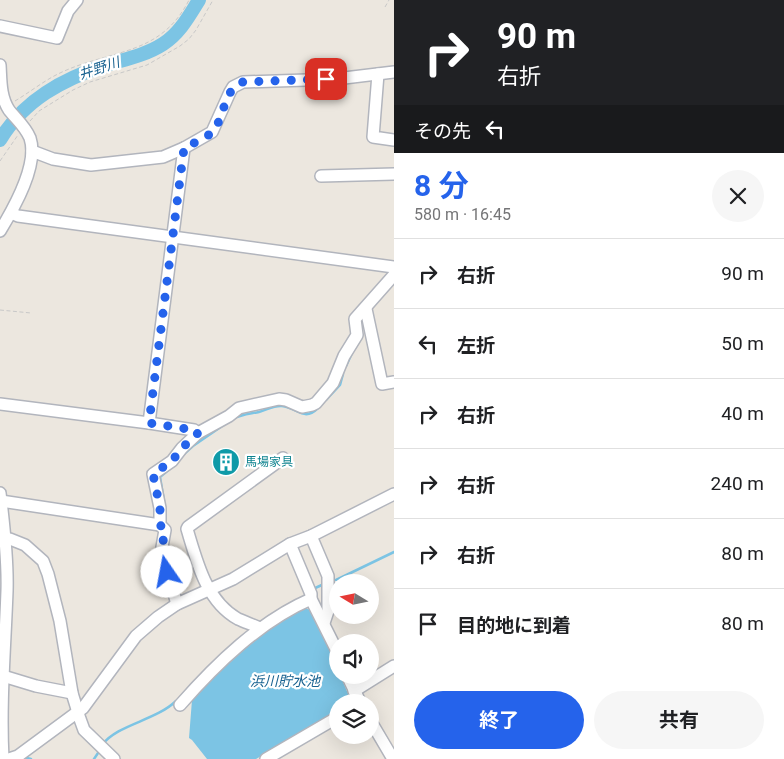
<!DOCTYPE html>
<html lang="ja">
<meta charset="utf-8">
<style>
body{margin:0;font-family:Roboto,"Noto Sans JP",sans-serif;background:#f6f6f6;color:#202124;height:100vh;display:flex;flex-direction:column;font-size:19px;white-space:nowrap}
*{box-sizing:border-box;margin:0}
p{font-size:16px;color:#757577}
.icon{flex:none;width:28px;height:28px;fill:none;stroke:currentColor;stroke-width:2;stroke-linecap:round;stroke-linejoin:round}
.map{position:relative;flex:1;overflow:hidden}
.side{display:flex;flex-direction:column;background:#fff;width:390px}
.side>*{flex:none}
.hud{background:#202124;color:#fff;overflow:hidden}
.needle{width:32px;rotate:280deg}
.buttons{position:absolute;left:329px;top:574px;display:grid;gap:10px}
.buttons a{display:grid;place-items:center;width:50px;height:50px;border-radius:50%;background:#fff;box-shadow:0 5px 20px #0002;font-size:25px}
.pin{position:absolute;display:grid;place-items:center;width:42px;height:42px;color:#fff;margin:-21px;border-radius:10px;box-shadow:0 2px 8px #0006}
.me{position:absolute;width:55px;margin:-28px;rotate:348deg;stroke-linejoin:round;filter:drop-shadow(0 0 4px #0008)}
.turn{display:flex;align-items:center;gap:18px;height:105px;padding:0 20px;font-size:22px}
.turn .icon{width:65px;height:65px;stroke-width:2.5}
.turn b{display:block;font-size:35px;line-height:42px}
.then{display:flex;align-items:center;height:48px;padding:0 20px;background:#0003;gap:10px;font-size:19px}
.round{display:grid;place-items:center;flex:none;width:52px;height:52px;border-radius:26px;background:#f6f6f6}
.head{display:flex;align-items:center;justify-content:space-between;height:85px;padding:0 20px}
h1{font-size:30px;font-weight:700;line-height:38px;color:#2563eb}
.action{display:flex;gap:10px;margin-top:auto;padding:10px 20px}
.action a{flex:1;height:58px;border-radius:30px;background:#2563eb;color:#fff;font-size:20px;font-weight:700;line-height:58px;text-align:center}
.action a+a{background:#f6f6f6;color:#202124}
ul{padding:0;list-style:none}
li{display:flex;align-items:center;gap:15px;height:70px;padding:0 20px;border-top:1px solid #e0e0e0}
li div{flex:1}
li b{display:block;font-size:19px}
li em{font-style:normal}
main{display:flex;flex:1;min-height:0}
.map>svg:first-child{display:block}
</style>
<main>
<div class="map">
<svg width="394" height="759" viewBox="0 0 394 759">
<rect width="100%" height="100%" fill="#ece7df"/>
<path fill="#7cc4e4" d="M303 608 312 610 337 668 338 675H340L349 696 348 702H338L337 713 256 759H207L192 740 189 738 192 700 207 682 250 641Z"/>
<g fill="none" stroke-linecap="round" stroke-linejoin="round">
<g stroke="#7cc4e4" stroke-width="2.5">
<path d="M346 366 352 353"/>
<path d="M326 400 340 385 343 374"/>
<path d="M233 419C242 414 250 414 259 412 267 410 274 405 282 406 298 408 304 422 318 408"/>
<path d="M184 454 193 446 228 422"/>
<path d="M164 501 160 477 172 467"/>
<path d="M336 580 394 552"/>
<path d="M313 589 324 584"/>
<path d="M102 745C118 724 155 721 176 701"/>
<path d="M23 757 31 759"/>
<path d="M94 759 100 750"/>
</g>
<path stroke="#7cc4e4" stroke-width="14" d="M0 140C24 100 63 79 106 65 126 59 146 55 163 44 180 33 189 16 199 0"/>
<g stroke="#b2b5bd" stroke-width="14">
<g id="minor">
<path d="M0 26 57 38 68 11 77 0"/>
<path d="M0 65C1 80 0 96 9 110 16 119 25 126 30 138 39 165 14 208 0 231"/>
<path d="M378 74 373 137 394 140"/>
<path d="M32 151 53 159 91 165 163 157 184 148 212 132 230 92 233 87 243 82 336 79 394 72"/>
<path d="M321 176 394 174"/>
<path d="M11 213 18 216 394 267"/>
<path d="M366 309 382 384 394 382"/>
<path d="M0 404 149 423 194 430 198 433"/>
<path d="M149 423 184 148"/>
<path d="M0 493C4 525 8 559 7 591 5 647 0 704 3 759"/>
<path d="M1 501 160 525"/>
<path d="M311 536 328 576V611L324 623"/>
<path d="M0 539H10L25 545 43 561 48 574 60 621 72 693 80 719 84 730 114 759"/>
<path d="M290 544 311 594V599L338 653"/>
<path d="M177 604 167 571 162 547 165 530 160 525V508L153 474 172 461 182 448 198 433 229 416 239 408 279 399 286 400 302 407 312 405 316 403 333 383 344 356 357 335 355 319 394 275"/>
<path d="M260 628C253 625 245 622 238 619 206 601 197 562 187 529L188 527 283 458"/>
<path d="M347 675 360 702"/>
<path d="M3 676 36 686 72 693"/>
<path d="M354 691 394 666"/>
<path d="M180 705C216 664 260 621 311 599"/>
<path d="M370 720 393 759"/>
<path d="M9 759 18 756 83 708 136 636 158 617 177 604 233 579 290 544 311 536 394 494"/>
<path d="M266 759 338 717"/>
</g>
</g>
<g stroke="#c8c8c8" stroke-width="1" stroke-dasharray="4 2.5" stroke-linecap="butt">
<path d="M385 7 389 0"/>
<path d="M15 101C30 92 45 80 60 73 110 49 160 57 189 0"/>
<path d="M30 121 39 111 73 90 90 82 147 65 180 46 189 39 196 30 213 0"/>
<path d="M0 161 18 135"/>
<path d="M0 310 31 313"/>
</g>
<use href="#minor" stroke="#fff" stroke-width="11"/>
</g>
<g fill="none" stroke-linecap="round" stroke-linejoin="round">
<path stroke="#2563eb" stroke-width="9" stroke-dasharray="0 16.2" d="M167 572 162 547 165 530 160 525V508L153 474 172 461 182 448 198 433 194 430 149 423 184 148C193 143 205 139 212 132 226 117 222 90 243 82L326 79"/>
</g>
<defs>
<g id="building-disc" transform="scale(1.4375)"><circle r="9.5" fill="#0f9aa8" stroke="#fff"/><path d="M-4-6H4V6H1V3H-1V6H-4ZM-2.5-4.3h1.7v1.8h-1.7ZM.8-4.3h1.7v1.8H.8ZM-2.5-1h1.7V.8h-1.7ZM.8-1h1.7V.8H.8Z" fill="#fff"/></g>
</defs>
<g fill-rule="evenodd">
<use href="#building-disc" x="226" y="462"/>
</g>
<g text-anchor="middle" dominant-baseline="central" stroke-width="4.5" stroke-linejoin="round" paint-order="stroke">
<g font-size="12" fill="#0d838f" stroke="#fff" text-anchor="start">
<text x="245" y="462">馬場家具</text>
</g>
<g font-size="14" font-style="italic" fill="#1a6391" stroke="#fff">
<text transform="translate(99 68) rotate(-18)">井野川</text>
<text x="285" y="681">浜川貯水池</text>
</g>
</g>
</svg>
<div class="buttons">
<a><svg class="needle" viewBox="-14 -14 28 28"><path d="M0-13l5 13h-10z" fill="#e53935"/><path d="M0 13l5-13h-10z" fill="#757577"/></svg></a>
<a><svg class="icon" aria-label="sound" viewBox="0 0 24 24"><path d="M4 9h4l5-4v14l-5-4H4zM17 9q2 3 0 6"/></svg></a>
<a><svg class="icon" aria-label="layers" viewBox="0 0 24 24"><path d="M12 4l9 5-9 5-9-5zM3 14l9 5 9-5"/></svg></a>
</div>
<div class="pin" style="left:326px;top:79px;background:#d93025"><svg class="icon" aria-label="arrive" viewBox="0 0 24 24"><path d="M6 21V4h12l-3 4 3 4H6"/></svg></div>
<svg class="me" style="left:167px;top:572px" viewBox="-20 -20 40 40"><circle r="19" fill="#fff"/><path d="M0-13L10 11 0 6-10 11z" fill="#2563eb"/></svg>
</div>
<section class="side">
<div class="hud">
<div class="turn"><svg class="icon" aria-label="right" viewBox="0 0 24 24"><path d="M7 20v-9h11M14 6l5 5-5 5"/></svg><div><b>90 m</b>右折</div></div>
<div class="then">その先<svg class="icon" aria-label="left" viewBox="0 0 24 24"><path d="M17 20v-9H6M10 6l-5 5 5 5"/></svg></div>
</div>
<div class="head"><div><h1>8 分</h1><p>580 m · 16:45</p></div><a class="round"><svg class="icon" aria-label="close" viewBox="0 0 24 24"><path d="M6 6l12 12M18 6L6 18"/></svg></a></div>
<ul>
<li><svg class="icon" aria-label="right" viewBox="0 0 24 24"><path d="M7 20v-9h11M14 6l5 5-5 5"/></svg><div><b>右折</b></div><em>90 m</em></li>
<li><svg class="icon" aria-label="left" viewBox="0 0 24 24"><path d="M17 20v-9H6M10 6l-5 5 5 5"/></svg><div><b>左折</b></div><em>50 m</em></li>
<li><svg class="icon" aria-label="right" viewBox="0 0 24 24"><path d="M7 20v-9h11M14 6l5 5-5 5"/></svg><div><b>右折</b></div><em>40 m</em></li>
<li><svg class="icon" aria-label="right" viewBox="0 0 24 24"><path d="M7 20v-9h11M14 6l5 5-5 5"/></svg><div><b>右折</b></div><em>240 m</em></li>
<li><svg class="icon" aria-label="right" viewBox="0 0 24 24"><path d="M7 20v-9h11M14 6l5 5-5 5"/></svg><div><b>右折</b></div><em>80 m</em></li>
<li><svg class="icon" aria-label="arrive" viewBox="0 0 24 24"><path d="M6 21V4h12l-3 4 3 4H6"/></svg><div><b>目的地に到着</b></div><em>80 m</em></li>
</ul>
<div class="action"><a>終了</a><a>共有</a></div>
</section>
</main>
